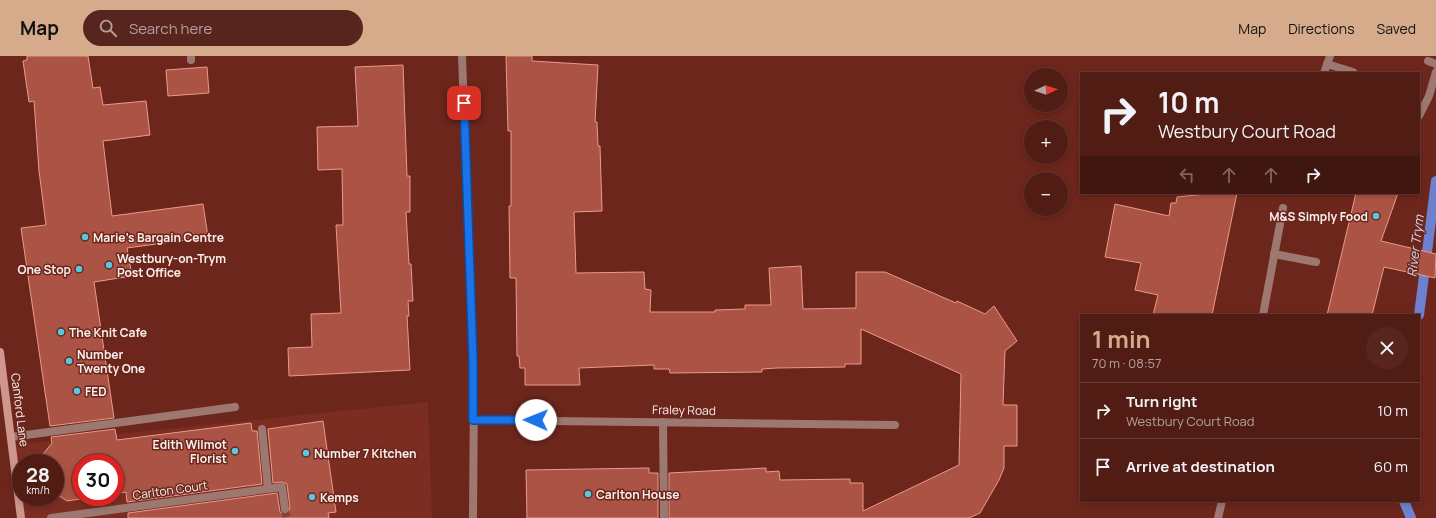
<!DOCTYPE html>
<meta charset="utf-8">
<style>
body{margin:0;font-family:Manrope,sans-serif;background:#57251d;color:#f1f3f6;height:100vh;display:flex;flex-direction:column;font-size:15px;white-space:nowrap}
*{box-sizing:border-box;margin:0}
p{font-size:13px;color:#b4a1a0}
.icon{flex:none;width:22px;height:22px;fill:none;stroke:currentColor;stroke-width:2;stroke-linecap:round;stroke-linejoin:round}
.map{position:relative;flex:1;overflow:hidden}
.side{position:absolute;left:1080px;top:258px;width:340px;height:188px;display:flex;flex-direction:column;background:#511c14;border-radius:0px;box-shadow:0 2px 6px #0003,0 0 0 1px #673a34}
.side>*{flex:none}
.banner{position:absolute;left:1080px;top:16px;width:340px;height:122px;border-radius:0px;box-shadow:0 2px 6px #0003,0 0 0 1px #673a34;background:#511c14;color:#f1f3f6;overflow:hidden}
.needle{width:26px;rotate:86deg}
.buttons{position:absolute;left:1024px;top:12px;display:grid;gap:8px}
.buttons a{display:grid;place-items:center;width:44px;height:44px;border-radius:50%;background:#511c14;box-shadow:0 2px 6px #0003,0 0 0 1px #673a34;font-size:20px}
.speed{position:absolute;left:12px;top:398px;display:flex;gap:8px;font-size:20px;font-weight:700;text-align:center}
.speed>*{display:grid;place-content:center;width:52px;height:52px;border-radius:50%;background:#511c14;box-shadow:0 2px 6px #0003,0 0 0 1px #673a34;line-height:1}
.speed small{font-size:10px;font-weight:400}
.speed .limit{border:6px solid #d22;background:#fff;color:#111}
.pin{position:absolute;display:grid;place-items:center;width:34px;height:34px;color:#fff;margin:-17px;border-radius:8px;box-shadow:0 2px 6px #0006}
.me{position:absolute;width:44px;margin:-22px;rotate:271deg;stroke-linejoin:round;filter:drop-shadow(0 0 3px #0008)}
.turn{display:flex;align-items:center;gap:14px;height:84px;padding:0 12px;font-size:18px}
.turn .icon{width:52px;height:52px;stroke-width:2.5}
.turn b{display:block;font-size:28px;line-height:34px}
.lanes{display:flex;align-items:center;height:38px;padding:0 12px;background:#0003;justify-content:center;gap:20px;direction:ltr}
.lanes .off{opacity:.35}
.round{display:grid;place-items:center;flex:none;width:42px;height:42px;border-radius:21px;background:#57251d}
.overview{display:flex;align-items:center;justify-content:space-between;height:68px;padding:0 12px}
h1{font-size:24px;font-weight:700;line-height:30px;color:#d6ab8b}
ul{padding:0;list-style:none}
li{display:flex;align-items:center;gap:12px;height:56px;padding:0 12px;border-top:1px solid #673a34}
li div{flex:1}
li b{display:block;font-size:15px}
li em{font-style:normal}
header{display:flex;align-items:center;gap:24px;box-sizing:border-box;height:56px;padding:0 20px;background:#d6ab8b;color:#111}
header strong{font-size:19px}
nav{display:flex;gap:22px;margin-inline-start:auto;font-size:14px}
.search{width:280px;height:36px;background:#57251d;display:flex;align-items:center;gap:10px;box-sizing:border-box;padding:0 14px;border-radius:22px;color:#b4a1a0;font-size:15px}
.map>svg:first-child{display:block}
</style>
<header>
<strong>Map</strong>
<div class="search"><svg class="icon" aria-label="search" viewBox="0 0 24 24"><circle cx="10" cy="10" r="6"/><path d="M15 15l6 6"/></svg>Search here</div>
<nav><a>Map</a><a>Directions</a><a>Saved</a></nav>
</header>
<div class="map">
<svg width="1436" height="462" viewBox="0 0 1436 462">
<rect width="100%" height="100%" fill="#6c261b"/>
<path fill="#7b2d22" fill-rule="evenodd" d="M428 346 432 462H21L12 389ZM21 407H55V441H21ZM81 407H115V441H81Z"/>
<g fill="none" stroke-linecap="round" stroke-linejoin="round">
<g stroke="#6d81ce" stroke-width="10">
<path d="M1419 259 1436 125"/>
<path d="M1404 445 1411 462"/>
</g>
</g>
<g fill="#ab5344" stroke="#ec9a8a">
<path d="M27 0H88L93 32 100 31 103 49 146 45 150 79 103 85 112 160 203 148 208 181 127 192 132 220 94 226 114 362 50 370 21 172 46 169 39 115 34 45 29 46 23 5 27 4Z"/>
<path d="M506 0H532V5L598 9 595 66H597L598 90H600L602 155 574 156 576 217 644 216 645 233 651 234 650 256H715V254L745 253V249H771L769 212 801 210 803 253 856 252V216H885L956 247 957 245 985 258 994 250 1017 285 1005 295 1003 349H1017V390H1004V412L999 424 980 457 969 462H669V417L766 412V416L779 415 780 424 850 423V427H863V455L959 409 961 318 861 273V308H845V311L777 312 762 313V316L670 317 669 313H654V309L579 312 580 329H525V312H520L519 300H517L516 222H510L509 150H511V75H508Z"/>
<path d="M403 9 407 120H410V156H406L409 208H411L413 245H408L409 260H407L410 314 289 320 288 292 312 291 311 258 341 257 336 169H343L342 113 318 114 317 71 358 70 355 11Z"/>
<path d="M207 11 209 37 168 40 166 14Z"/>
<path d="M1216 137H1237L1212 259H1153L1158 239 1135 234 1141 207 1105 201 1115 148 1169 160 1171 147H1176L1177 141Z"/>
<path d="M1356 137H1398L1381 185 1436 198 1435 222 1384 211 1372 259H1327Z"/>
<path d="M323 365 336 456 328 457 329 462H128V457L277 437 280 456 283 458H288L290 452 287 428 282 426 273 427 268 373Z"/>
<path d="M251 367 252 375H257L262 428 127 446 126 436 115 438V407H81V441H94L67 445 55 437V407H36L52 387 51 381 115 373 117 384Z"/>
<path d="M649 412V417H658V462H527L526 414Z"/>
</g>
<g fill="none" stroke-linecap="round" stroke-linejoin="round">
<path stroke="#81443b" stroke-width="8" stroke-dasharray="8 4" stroke-linecap="butt" d="M285 453 287 462"/>
<g stroke="#9c7871" stroke-width="8">
<path d="M191 0V4"/>
<path d="M1428 5 1436 8"/>
<path d="M1327 8 1353 16"/>
<path d="M1324 17 1330 0"/>
<path d="M1419 60 1429 40 1436 16"/>
<path d="M663 366 664 462"/>
<path d="M11 381 235 351"/>
</g>
<g stroke="#9c7871" stroke-width="8">
<path d="M462 0 474 332 473 462"/>
<path d="M1274 198 1316 206"/>
<path d="M1263 259 1283 152"/>
<path d="M473 364 895 369"/>
<path d="M262 373 268 433"/>
<path d="M51 462 282 431 285 453"/>
<path d="M1218 462 1222 445"/>
</g>
<path stroke="#ce968c" stroke-width="8" d="M0 296 21 462"/>
</g>
<g fill="none" stroke-linecap="round" stroke-linejoin="round">
<g stroke="#114b97" stroke-width="10">
<path id="route" d="M464 47 473 304V364H536"/>
</g>
<use href="#route" stroke="#1a73e8" stroke-width="7"/>
</g>
<g fill="#55cadf" stroke="#6c261b" stroke-width="1.5">
<circle cx="1376" cy="160" r="4"/>
<circle cx="85" cy="181" r="4"/>
<circle cx="109" cy="209" r="4"/>
<circle cx="79" cy="213" r="4"/>
<circle cx="61" cy="276" r="4"/>
<circle cx="69" cy="305" r="4"/>
<circle cx="77" cy="335" r="4"/>
<circle cx="235" cy="395" r="4"/>
<circle cx="306" cy="397" r="4"/>
<circle cx="588" cy="438" r="4"/>
<circle cx="312" cy="441" r="4"/>
</g>
<g text-anchor="middle" dominant-baseline="central" stroke-width="3" stroke-linejoin="round" paint-order="stroke">
<g font-size="12" font-weight="bold" fill="#f9f0ee" stroke="#6c261b" text-anchor="start">
<text x="1368" y="160" text-anchor="end">M&amp;S Simply Food</text>
<text x="93" y="181">Marie's Bargain Centre</text>
<text x="117" y="202">Westbury-on-Trym<tspan x="117" dy="14">Post Office</tspan></text>
<text x="71" y="213" text-anchor="end">One Stop</text>
<text x="69" y="276">The Knit Cafe</text>
<text x="77" y="298">Number<tspan x="77" dy="14">Twenty One</tspan></text>
<text x="85" y="335">FED</text>
<text x="227" y="388" text-anchor="end">Edith Wilmot<tspan x="227" dy="14">Florist</tspan></text>
<text x="314" y="397">Number 7 Kitchen</text>
<text x="596" y="438">Carlton House</text>
<text x="320" y="441">Kemps</text>
</g>
<g font-size="12" fill="#f9f0ee" stroke="#6c261b">
<text transform="translate(20 354) rotate(83)">Canford Lane</text>
<text transform="translate(684 354) rotate(1)">Fraley Road</text>
<text transform="translate(170 434) rotate(-8)">Carlton Court</text>
</g>
<g font-size="13" font-style="italic" fill="#d3daef" stroke="#6c261b">
<text transform="translate(1415 190) rotate(-83)">River Trym</text>
</g>
</g>
</svg>
<div class="buttons">
<a><svg class="needle" viewBox="-14 -14 28 28"><path d="M0-13l5 13h-10z" fill="#e53935"/><path d="M0 13l5-13h-10z" fill="#b4a1a0"/></svg></a>
<a>+</a>
<a>−</a>
</div>
<div class="speed"><div>28<small>km/h</small></div><div class="limit">30</div></div>
<div class="pin" style="left:464px;top:47px;background:#d93025"><svg class="icon" aria-label="arrive" viewBox="0 0 24 24"><path d="M6 21V4h12l-3 4 3 4H6"/></svg></div>
<svg class="me" style="left:536px;top:364px" viewBox="-20 -20 40 40"><circle r="19" fill="#fff"/><path d="M0-13L10 11 0 6-10 11z" fill="#1a73e8"/></svg>
<div class="banner">
<div class="turn"><svg class="icon" aria-label="right" viewBox="0 0 24 24"><path d="M7 20v-9h11M14 6l5 5-5 5"/></svg><div><b>10 m</b>Westbury Court Road</div></div>
<div class="lanes"><svg class="icon off" aria-label="left" viewBox="0 0 24 24"><path d="M17 20v-9H6M10 6l-5 5 5 5"/></svg><svg class="icon off" aria-label="ahead" viewBox="0 0 24 24"><path d="M12 20V5M6 11l6-6 6 6"/></svg><svg class="icon off" aria-label="ahead" viewBox="0 0 24 24"><path d="M12 20V5M6 11l6-6 6 6"/></svg><svg class="icon" aria-label="right" viewBox="0 0 24 24"><path d="M7 20v-9h11M14 6l5 5-5 5"/></svg></div>
</div>
<section class="side">
<div class="overview"><div><h1>1 min</h1><p>70 m · 08:57</p></div><a class="round"><svg class="icon" aria-label="close" viewBox="0 0 24 24"><path d="M6 6l12 12M18 6L6 18"/></svg></a></div>
<ul>
<li><svg class="icon" aria-label="right" viewBox="0 0 24 24"><path d="M7 20v-9h11M14 6l5 5-5 5"/></svg><div><b>Turn right</b><p>Westbury Court Road</p></div><em>10 m</em></li>
<li><svg class="icon" aria-label="arrive" viewBox="0 0 24 24"><path d="M6 21V4h12l-3 4 3 4H6"/></svg><div><b>Arrive at destination</b></div><em>60 m</em></li>
</ul>
</section>
</div>
